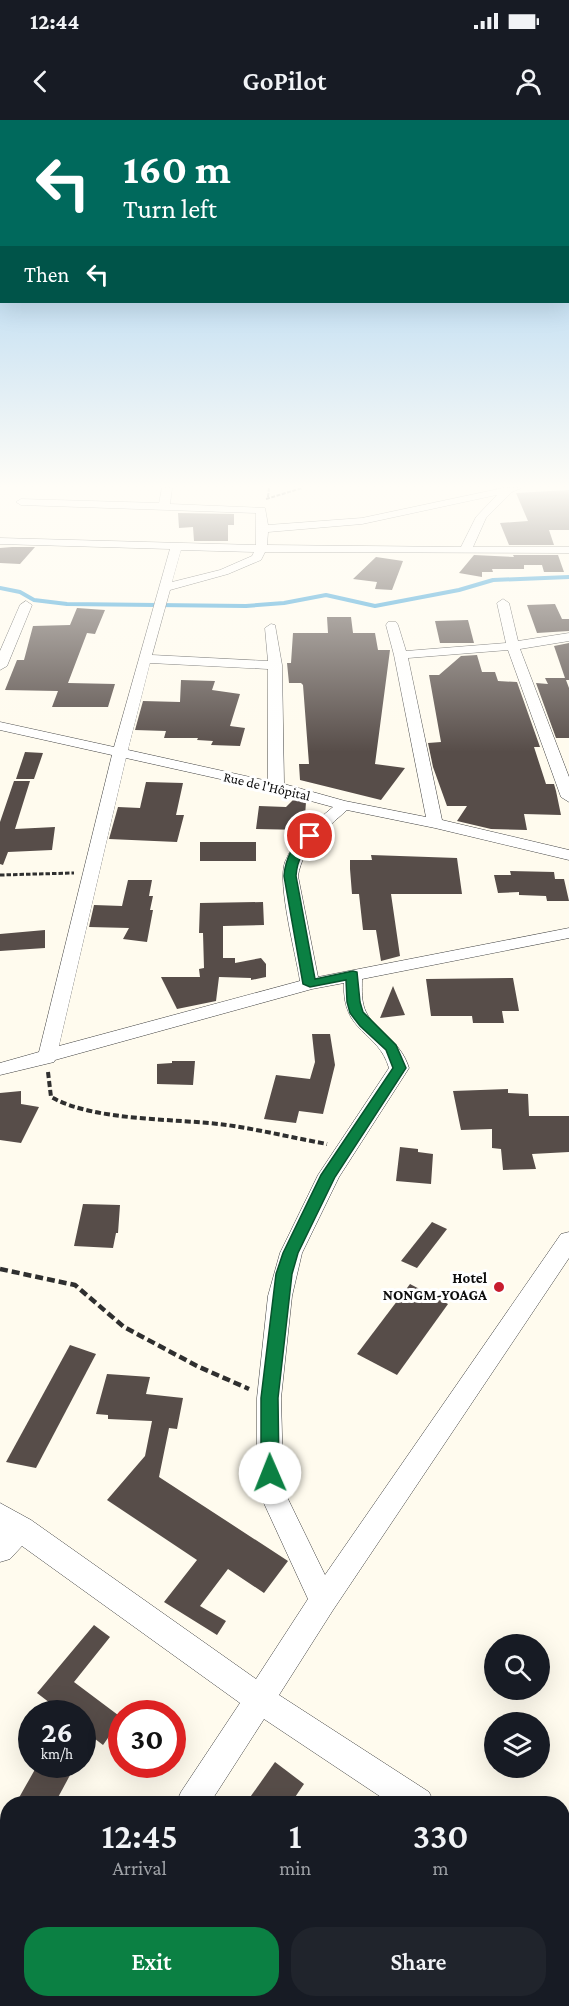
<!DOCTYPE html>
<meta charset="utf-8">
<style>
body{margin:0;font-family:"Crimson Pro",serif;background:#20242c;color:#f1f3f6;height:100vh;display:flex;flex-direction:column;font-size:22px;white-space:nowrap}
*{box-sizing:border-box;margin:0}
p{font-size:20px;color:#9ea1a6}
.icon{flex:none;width:33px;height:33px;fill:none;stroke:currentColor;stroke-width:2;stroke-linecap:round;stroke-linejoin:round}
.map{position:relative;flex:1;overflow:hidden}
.panel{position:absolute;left:0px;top:1676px;width:570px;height:212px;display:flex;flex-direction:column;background:#171b24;border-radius:24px 24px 0 0;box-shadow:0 6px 24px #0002}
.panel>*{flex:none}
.top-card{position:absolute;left:0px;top:0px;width:570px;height:183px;box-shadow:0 6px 24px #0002;background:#00695c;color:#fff;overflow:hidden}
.controls{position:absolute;left:484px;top:1514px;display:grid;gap:12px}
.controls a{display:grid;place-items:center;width:66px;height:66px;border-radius:50%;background:#171b24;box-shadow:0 6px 24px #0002;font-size:30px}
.speed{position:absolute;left:18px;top:1580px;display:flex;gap:12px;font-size:30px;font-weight:700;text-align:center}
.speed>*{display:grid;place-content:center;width:78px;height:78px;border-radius:50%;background:#171b24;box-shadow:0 6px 24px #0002;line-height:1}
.speed small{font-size:15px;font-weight:400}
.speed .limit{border:9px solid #d22;background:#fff;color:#111}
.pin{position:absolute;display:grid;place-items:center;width:51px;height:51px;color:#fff;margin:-26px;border:3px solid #fff;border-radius:50%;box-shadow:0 2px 6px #0007}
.me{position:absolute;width:66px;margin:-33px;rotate:359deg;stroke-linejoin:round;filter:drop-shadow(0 0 4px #0008)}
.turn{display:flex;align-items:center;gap:21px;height:126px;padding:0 24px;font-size:27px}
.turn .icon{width:78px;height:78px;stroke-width:2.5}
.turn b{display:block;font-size:42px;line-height:51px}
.then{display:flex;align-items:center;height:57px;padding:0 24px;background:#0003;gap:12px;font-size:22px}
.eta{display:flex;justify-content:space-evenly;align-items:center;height:102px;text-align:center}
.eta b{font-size:36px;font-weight:600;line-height:42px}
.cta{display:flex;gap:12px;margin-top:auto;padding:12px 24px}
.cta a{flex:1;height:69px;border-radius:24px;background:#0b8043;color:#fff;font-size:24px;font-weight:600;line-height:69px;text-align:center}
.cta a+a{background:#20242c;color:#f1f3f6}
.status{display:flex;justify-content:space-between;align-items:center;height:42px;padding:0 30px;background:#171b24;direction:ltr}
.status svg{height:16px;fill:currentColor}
header{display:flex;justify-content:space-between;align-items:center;height:78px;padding:0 24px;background:#171b24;font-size:27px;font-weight:600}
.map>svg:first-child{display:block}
</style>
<div class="status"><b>12:44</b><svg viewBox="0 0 49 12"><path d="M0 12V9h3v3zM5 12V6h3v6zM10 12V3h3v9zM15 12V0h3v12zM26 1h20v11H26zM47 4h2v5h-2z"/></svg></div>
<header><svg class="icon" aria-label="back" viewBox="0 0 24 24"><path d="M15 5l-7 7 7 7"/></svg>GoPilot<svg class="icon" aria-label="person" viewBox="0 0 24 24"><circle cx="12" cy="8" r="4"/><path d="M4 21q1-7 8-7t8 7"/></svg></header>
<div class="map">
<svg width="569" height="1886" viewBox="0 0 569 1886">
<rect width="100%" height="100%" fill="#fffbee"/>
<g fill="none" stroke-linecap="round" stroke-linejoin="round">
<path stroke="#319dd6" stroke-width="4" d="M0 468 20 472 34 480 67 484 246 486 284 483 326 475 375 486 459 470 493 460 569 457"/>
</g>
<g fill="#574d49">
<path d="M569 370V410H549L554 425H509L500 403 528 401 516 373Z"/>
<path d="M178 393 234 394V405H228V421H194L193 407 179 408Z"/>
<path d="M12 427H35L20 444 0 443V428Z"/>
<path d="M474 435 514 437 513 435H558L564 452H544L542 445H524V449H492L493 452H482V457L459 453Z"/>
<path d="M376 437 403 441 392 470 375 469 377 462 353 459Z"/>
<path d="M555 484 562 499H569V511L537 513 527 485Z"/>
<path d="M77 488 105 490 95 514 87 513 68 563 115 564 108 587H52L58 571 5 570 17 540H24L33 506 70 505Z"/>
<path d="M327 497H351L353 513H375L378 530H390L375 644 405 648 381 680 300 660 299 644H309L303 565 301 563H289L287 543H291L293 513H328Z"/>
<path d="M468 500 474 523H440L435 501Z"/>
<path d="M569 523V560H566L569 568V618H556L536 563 548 564 545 558H565L554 526Z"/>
<path d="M477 535 482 552H495L498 561 517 562 540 627H534L546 664H554L556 671 561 695 524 694 527 710 491 709 457 701 467 686H447L433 647 428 623 441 622 429 555H439L461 536Z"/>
<path d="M181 560 215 561 212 570 240 574 230 606 245 608 240 626 211 625 213 621 197 620 198 618H164L166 611 135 610 143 581 180 582Z"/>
<path d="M25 632 43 633 34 659H16Z"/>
<path d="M14 661H30L15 709 55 707 52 730 8 732 3 745 0 744V702Z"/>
<path d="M146 662 183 663 176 695H184L177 722 109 719 118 687 140 688Z"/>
<path d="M294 679 306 682 304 710 256 709 259 686 286 687Z"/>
<rect x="200" y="722" width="56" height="19"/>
<path d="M371 735 457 738 462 774H391L400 836 381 841 376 810H363L359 774H352L350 749V740H372Z"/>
<path d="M510 751 554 752 555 759H564L569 781H547L546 776 519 775V772L498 773 494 755H511Z"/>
<path d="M128 760H152L149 776H153L150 790H153L147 822 123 819 129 808 89 807 94 785 122 786Z"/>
<path d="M263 782 264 805 223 806V838H235V843L261 838 266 844V857L251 860V858L219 857 216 881 177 889 161 857H203H200L199 849 204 848 203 813H199L200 783Z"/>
<path d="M45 810V828L0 831V814Z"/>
<path d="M513 858 519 891H502L504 903H473L472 896H431L426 859Z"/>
<path d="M393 866 405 895 380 898Z"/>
<path d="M312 914H330L335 945 323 994 299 991 296 1003 264 999 276 955 310 959 315 942Z"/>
<path d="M172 941H195L193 965 157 964V944L172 943Z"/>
<path d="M508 969V973L528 974 529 996H569V1032L532 1034 536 1049 503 1050 501 1029 492 1028V1009L461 1010 453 971Z"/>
<path d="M21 971V984L39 987 21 1023 0 1020V973Z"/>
<path d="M400 1027 418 1029V1032L433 1034 431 1064 396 1061Z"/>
<path d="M83 1084 120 1085 118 1113H116L113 1128 74 1126Z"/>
<path d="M432 1102 447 1109 417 1148 401 1141Z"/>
<path d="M410 1164 448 1184 397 1255 357 1234Z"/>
<path d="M70 1225 96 1234 36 1348 6 1342Z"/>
<path d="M107 1254 150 1257 146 1274 183 1278 177 1309 169 1308 159 1357 288 1441 264 1473 228 1449 200 1486 226 1501 217 1515 164 1482 197 1440 107 1380 145 1336 152 1301 108 1299V1295L96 1294Z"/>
<path d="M94 1505 110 1517 74 1562 122 1598 103 1625 82 1609V1593H63L37 1573Z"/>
<path d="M275 1642 304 1664 291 1683H246Z"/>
<path d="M38 1644H76L55 1683H16Z"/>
</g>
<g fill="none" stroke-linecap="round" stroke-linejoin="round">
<g stroke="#404040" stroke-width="1">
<g id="street">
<path d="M162 368H172L170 384 265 388 268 405 362 398 503 368H521L512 372 486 398 473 427H569V433L265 432 261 440 228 454 170 470 152 535 268 541 265 508 271 504 275 505 282 545 284 664 345 681 426 697 394 535 386 505 388 502H396L398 505 406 531 506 523 497 483 503 479 509 483 518 521 569 513V521L520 529 569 657V682L561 677 508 530 408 538 442 700 569 730V740L435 708 347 690C325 710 303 726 298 756L318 857 569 808V818L362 859C362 870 361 882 366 892 377 914 400 919 409 948L339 1057 302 1133 292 1176 281 1278 283 1353 288 1379 325 1455 561 1114 569 1112V1138L333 1490 279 1575 429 1672 434 1683H390L264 1599 210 1683H176L181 1672 240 1583 22 1426 10 1439 0 1442V1383L31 1400 256 1559 308 1479 262 1379 257 1353V1278L268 1176 280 1133 318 1055 389 948C378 910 342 914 344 863L312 869 55 940 54 942 0 955V943L39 932 112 635 0 610V602L114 627 170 429 0 424V418L256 425V393L21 385 16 382 21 379 159 383ZM497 375 476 397 461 427 267 425 268 412 362 404ZM181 430 254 432 252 436 220 450 172 462ZM150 543 268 549V661L128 630ZM126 638 274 671 333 687C314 703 294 719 285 742 277 764 296 835 300 861L59 926Z"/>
<path d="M26 481 32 485 7 546 0 550V531L20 485Z"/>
<path d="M562 1761 569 1764V1798L562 1796Z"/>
<path d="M43 1880H79L77 1886H41Z"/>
<path d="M122 1880H162L164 1886H124Z"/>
</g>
</g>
<g stroke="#2f2f2f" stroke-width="2" stroke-dasharray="4 1.5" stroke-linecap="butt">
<path d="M268 377 269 368"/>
<path d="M266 379 302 368"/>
</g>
<path stroke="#2f2f2f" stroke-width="3" stroke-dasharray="4.5 2" stroke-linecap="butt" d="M0 755 74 753"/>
<path stroke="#2f2f2f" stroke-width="4" stroke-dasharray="6 3" stroke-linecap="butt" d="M48 952 51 977C96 1002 175 998 227 1005 261 1010 294 1018 327 1024"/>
<path stroke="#2f2f2f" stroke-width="4.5" stroke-dasharray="8 4" stroke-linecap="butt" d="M0 1149 75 1165 124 1207 197 1246 249 1269"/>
<use href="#street" fill="#fff" fill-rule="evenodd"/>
</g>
<linearGradient id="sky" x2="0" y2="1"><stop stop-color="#91c6ef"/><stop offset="0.58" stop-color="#fffdf7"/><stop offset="1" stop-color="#fffdf7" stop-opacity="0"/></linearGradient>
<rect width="569" height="632" fill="url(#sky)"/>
<path fill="#0b8043" stroke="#07532c" stroke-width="1.5" d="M310 712 316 716C305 729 297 738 296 756L315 859 353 851 357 852 360 882 363 892 396 925 406 948 335 1057 298 1133 292 1154 278 1278 279 1353 277 1359 270 1361 264 1359 261 1353V1278L276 1154 283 1133 321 1055 393 948 386 930 360 906 350 893 347 882 346 860 310 867 303 864 284 756C285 741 294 718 310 712Z"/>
<circle fill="#c71c2e" stroke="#fff" stroke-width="2" cx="499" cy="1167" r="6"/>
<g text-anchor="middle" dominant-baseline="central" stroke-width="6" stroke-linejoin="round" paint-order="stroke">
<g font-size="14" fill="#0d0d0d" stroke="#fff">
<text transform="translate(267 666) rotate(13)">Rue de l'Hôpital</text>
</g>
<g font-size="15" font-weight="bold" fill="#0d0d0d" stroke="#fff" text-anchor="end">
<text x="487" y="1158">Hotel<tspan x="487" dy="17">NONGM-YOAGA</tspan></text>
</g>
</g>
</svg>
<div class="controls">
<a><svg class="icon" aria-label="search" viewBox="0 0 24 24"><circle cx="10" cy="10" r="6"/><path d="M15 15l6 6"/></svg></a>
<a><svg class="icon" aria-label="layers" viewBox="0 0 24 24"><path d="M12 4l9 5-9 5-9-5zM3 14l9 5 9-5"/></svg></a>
</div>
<div class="speed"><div>26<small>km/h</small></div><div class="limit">30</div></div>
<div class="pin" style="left:310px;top:716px;background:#d93025"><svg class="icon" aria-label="arrive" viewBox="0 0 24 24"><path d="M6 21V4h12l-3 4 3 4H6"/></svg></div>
<svg class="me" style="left:270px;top:1353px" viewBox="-20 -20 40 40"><circle r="19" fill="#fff"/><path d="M0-13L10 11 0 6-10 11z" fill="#0b8043"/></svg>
<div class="top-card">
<div class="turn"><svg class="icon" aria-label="left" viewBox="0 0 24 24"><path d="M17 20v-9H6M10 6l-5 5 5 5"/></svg><div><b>160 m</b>Turn left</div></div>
<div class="then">Then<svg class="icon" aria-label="left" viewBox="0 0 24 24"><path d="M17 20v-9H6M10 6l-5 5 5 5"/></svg></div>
</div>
<section class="panel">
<div class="eta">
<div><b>12:45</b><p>Arrival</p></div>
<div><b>1</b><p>min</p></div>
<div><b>330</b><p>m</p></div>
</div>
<div class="cta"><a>Exit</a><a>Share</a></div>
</section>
</div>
